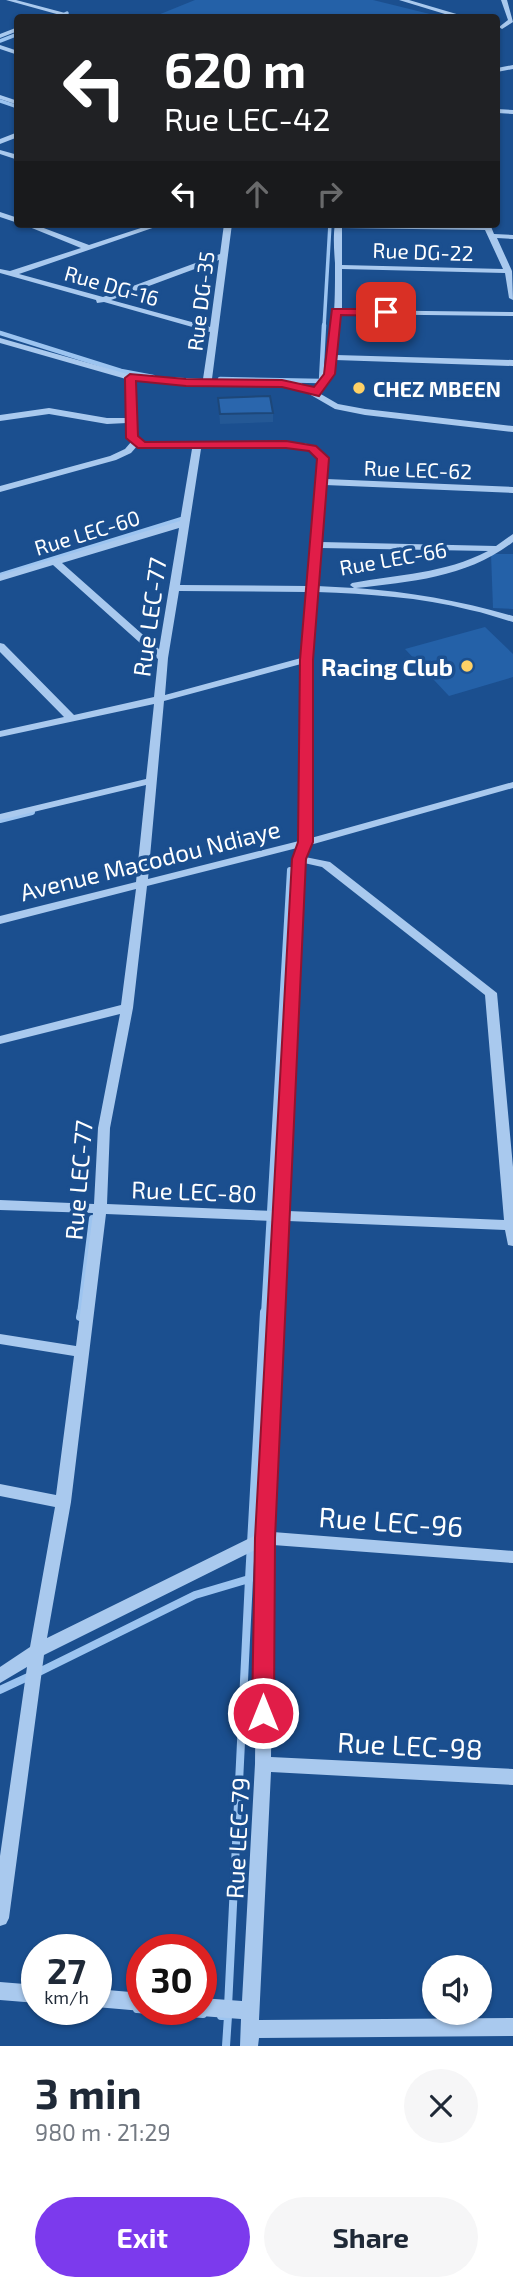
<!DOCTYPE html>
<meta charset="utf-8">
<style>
body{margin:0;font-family:"Exo 2",sans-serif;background:#f6f6f7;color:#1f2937;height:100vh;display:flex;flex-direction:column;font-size:26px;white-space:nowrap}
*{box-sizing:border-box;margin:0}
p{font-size:23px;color:#747a83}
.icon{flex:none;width:38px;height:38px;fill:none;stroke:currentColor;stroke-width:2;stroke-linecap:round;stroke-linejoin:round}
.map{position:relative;height:2046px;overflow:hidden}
.side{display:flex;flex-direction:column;background:#fff;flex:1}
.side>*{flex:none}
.hud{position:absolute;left:14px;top:14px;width:486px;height:214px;border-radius:7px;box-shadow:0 2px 5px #0004;background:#202124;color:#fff;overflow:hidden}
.buttons{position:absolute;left:422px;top:1955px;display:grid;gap:14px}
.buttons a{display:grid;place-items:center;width:70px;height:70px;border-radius:50%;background:#fff;box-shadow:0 2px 5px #0004;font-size:35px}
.speed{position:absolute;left:21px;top:1934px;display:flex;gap:14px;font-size:35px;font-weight:700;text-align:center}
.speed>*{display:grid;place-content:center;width:91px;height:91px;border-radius:50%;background:#fff;box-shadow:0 2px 5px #0004;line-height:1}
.speed small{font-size:18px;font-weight:400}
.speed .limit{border:10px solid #d22;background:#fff;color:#111}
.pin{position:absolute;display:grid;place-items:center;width:60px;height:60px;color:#fff;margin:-30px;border-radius:14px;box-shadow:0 4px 10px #0006}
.me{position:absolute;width:77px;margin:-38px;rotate:0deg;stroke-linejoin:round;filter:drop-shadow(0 0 5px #0008)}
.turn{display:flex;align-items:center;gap:24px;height:147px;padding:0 35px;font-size:32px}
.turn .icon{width:91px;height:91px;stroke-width:2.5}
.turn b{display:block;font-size:49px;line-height:60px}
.lanes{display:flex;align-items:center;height:66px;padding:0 35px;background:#0003;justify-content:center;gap:35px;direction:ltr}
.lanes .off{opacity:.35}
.round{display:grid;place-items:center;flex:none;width:74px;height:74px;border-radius:37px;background:#f6f6f7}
.headline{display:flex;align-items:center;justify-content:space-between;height:119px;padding:0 35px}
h1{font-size:42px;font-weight:700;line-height:52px}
.cta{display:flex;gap:14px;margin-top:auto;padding:14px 35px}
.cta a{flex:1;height:80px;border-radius:42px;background:#7c3aed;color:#fff;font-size:28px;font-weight:700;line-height:80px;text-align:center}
.cta a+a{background:#f6f6f7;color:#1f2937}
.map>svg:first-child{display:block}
</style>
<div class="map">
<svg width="513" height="2046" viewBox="0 0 513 2046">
<rect width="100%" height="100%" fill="#1b4f8f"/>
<g fill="#2461a8">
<path d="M195 0H373L442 17H153Z"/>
<path d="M491 554H513V609L493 608Z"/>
<path d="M485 627 513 654V677L449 696 405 649Z"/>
</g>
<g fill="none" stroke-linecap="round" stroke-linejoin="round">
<g stroke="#9cc4f0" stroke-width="3.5">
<path d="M57 18 67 13"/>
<path d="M0 41 18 34"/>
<path d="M0 101 18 107"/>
<path d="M324 327 330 224"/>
</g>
<g stroke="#9cc4f0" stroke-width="4.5">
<path d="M0 333 121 371 153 377"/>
<path d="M220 379 321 381 324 325"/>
<path d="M0 575 182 519"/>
</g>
<g stroke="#9cc4f0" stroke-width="6">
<path d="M0 820 32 812"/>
<path d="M80 1314 92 1218"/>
<path d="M264 1314 290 870"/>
</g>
<g stroke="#9cc4f0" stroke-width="8">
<path d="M80 1317 81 1312"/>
<path d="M249 1579 264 1312"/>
<path d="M37 1673 195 1595 249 1579 228 2007"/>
<path d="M0 1690 30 1676"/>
<path d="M137 2009 203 2014"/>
<path d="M221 2016H228L226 2046"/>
</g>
<g fill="#a9c9ee" fill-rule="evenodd">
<path d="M6 0H16L84 18H71Z"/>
<path d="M399 0H409L470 18H458Z"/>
<path d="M501 0H507L513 22 502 29 499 27 508 20Z"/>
<path d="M18 27V31L0 38V34Z"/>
<path d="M0 45 18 51V55L0 49Z"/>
<path d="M513 65V69L497 72V68Z"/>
<path d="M0 95 18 101V105L0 99Z"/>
<path d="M497 109 513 110V114L497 113Z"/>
<path d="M18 132V137L0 144V139Z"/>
<path d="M0 150 18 155V160L0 154Z"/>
<path d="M0 212 18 218V223L0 217Z"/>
<path d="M22 224H33L89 245 153 224H164L19 274 103 297 220 254 224 224H232L212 379 299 382 313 390C336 355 335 302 335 263 334 250 333 236 335 224L483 226 482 224H490L494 234 513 235V239L497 238 512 271 513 300 509 298 505 273 342 269V310L513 312V316L341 314 336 355 513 360V366L335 360 329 379 319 393 338 404 365 409 513 426V432L365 415 335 409 297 387 211 384 207 386 203 384 134 381 135 429 140 440 153 443H303L315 446 327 459 326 479 513 487V493L325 485 321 542 496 546 513 534V542C468 577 411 582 356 588 410 592 461 601 513 616V622C499 618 485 613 470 610 420 597 368 594 317 592L311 660V838L513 782V788L310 845 305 857 330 862 497 993 513 1167V1246L508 1245 505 1230 288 1221 273 1532 513 1551V1563L273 1545 271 1757 513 1769V1785L271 1772 259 2020 513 2018V2036L259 2038 258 2046H240L241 2019 201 2016 195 2013 193 2009H201V1998L242 2001 255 1764 257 1549 44 1655 9 1918 6 1924 0 1926V1856L27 1667 0 1683V1667L30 1647 55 1507 0 1496V1484L56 1495 74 1356 0 1344V1334L76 1346 93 1213 0 1210V1200L94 1204 98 1128 120 1014 0 1044V1036L121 1005 136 889 0 924V916L136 882 146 785 0 820V814L146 779 154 704 0 737V731L64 717 0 652V643L4 644 74 715 154 697 158 659 53 565 0 581V575L180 521 192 449H153L138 445 131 453 116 460 0 492V486L110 456 125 449 131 442 127 423 107 424 49 414 0 421V415L49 408 107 418H126V379L0 343V338L131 375 203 379 210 332 104 302 97 303 96 300 0 273V269L10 271 81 248ZM342 228 485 230 503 269 342 265ZM219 260 210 327 111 300ZM201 449H303L309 450 318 460 307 586 180 585ZM179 528 159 649 62 563ZM320 548 488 551C444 574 399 574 352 583L350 585 354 588 317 586ZM179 591 307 592 301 658 165 695 168 658ZM301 664 299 841 148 879 164 701ZM297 848 293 859 275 1211 107 1204 110 1128 133 1008 147 886ZM304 863 322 867 485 995 504 1220 288 1211ZM106 1214 274 1221 258 1534 47 1638 71 1502Z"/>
<path d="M0 1982 37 1985V2003L0 2000Z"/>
<path d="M96 1989 142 1993V2009H147L142 2011 96 2007Z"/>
</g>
</g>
<path fill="#245895" d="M218 398 273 413V422L220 424Z"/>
<path fill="#2a66ad" stroke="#1d4779" stroke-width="2" d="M270 396 273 413 220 414 218 398Z"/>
<path fill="#e11d48" stroke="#92132f" stroke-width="2" d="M332 309H386L392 312 386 316 341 315 335 374 319 396 282 387 186 386 136 381 138 436 145 442 286 441 316 446 329 458 313 660V842L306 859 275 1538 274 1713 271 1720 263 1723 256 1720 252 1713 255 1538 292 859 298 842 300 660 317 459 309 451 286 448H138L126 438 125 378 130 374 186 379 282 380 314 387 324 374Z"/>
<g fill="#ffd166" stroke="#1b4f8f" stroke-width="2.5">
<circle cx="359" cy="388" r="7"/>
<circle cx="467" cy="666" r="7"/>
</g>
<g text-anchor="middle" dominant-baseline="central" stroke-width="7" stroke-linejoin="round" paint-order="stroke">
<g font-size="21" fill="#fff" stroke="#1b4f8f">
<text transform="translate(423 251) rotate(2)">Rue DG-22</text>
<text transform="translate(112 285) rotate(16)">Rue DG-16</text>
<text transform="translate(200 301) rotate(-83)">Rue DG-35</text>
<text transform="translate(418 469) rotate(2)">Rue LEC-62</text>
<text transform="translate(87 532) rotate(-17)">Rue LEC-60</text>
<text transform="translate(393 558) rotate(-10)">Rue LEC-66</text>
</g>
<g font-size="21" font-weight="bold" fill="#fff" stroke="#1b4f8f" text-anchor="start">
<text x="373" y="388">CHEZ MBEEN</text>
</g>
<g font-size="24" fill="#fff" stroke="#1b4f8f">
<text transform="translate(149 617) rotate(-82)">Rue LEC-77</text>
<text transform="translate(150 860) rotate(-14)">Avenue Macodou Ndiaye</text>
<text transform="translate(78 1180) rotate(-85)">Rue LEC-77</text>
<text transform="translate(194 1191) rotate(2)">Rue LEC-80</text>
<text transform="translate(237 1838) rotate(-87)">Rue LEC-79</text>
</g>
<g font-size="24" font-weight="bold" fill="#fff" stroke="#1b4f8f" text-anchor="end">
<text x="453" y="666">Racing Club</text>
</g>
<g font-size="28" fill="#fff" stroke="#1b4f8f">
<text transform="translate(391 1521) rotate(4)">Rue LEC-96</text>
<text transform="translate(410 1745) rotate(3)">Rue LEC-98</text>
</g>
</g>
</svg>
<div class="buttons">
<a><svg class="icon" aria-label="sound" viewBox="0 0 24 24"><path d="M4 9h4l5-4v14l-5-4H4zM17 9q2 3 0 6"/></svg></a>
</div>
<div class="speed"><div>27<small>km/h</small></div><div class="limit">30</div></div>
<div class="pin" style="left:386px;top:312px;background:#d93025"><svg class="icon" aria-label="arrive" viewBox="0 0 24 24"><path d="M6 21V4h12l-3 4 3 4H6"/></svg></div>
<svg class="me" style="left:263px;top:1713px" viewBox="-20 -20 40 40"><circle r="17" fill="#e11d48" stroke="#fff" stroke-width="3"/><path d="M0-11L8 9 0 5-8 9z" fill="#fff"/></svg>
<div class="hud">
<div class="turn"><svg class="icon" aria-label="left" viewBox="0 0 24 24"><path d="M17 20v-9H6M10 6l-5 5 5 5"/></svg><div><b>620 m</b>Rue LEC-42</div></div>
<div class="lanes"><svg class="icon" aria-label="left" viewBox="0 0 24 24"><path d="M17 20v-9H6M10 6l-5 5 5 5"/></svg><svg class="icon off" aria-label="ahead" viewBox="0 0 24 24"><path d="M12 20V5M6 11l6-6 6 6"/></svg><svg class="icon off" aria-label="right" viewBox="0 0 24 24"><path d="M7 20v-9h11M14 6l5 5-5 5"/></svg></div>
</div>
</div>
<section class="side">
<div class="headline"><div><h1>3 min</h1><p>980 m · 21:29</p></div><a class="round"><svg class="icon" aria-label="close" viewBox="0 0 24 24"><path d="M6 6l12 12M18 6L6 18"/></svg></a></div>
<div class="cta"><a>Exit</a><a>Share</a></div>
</section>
